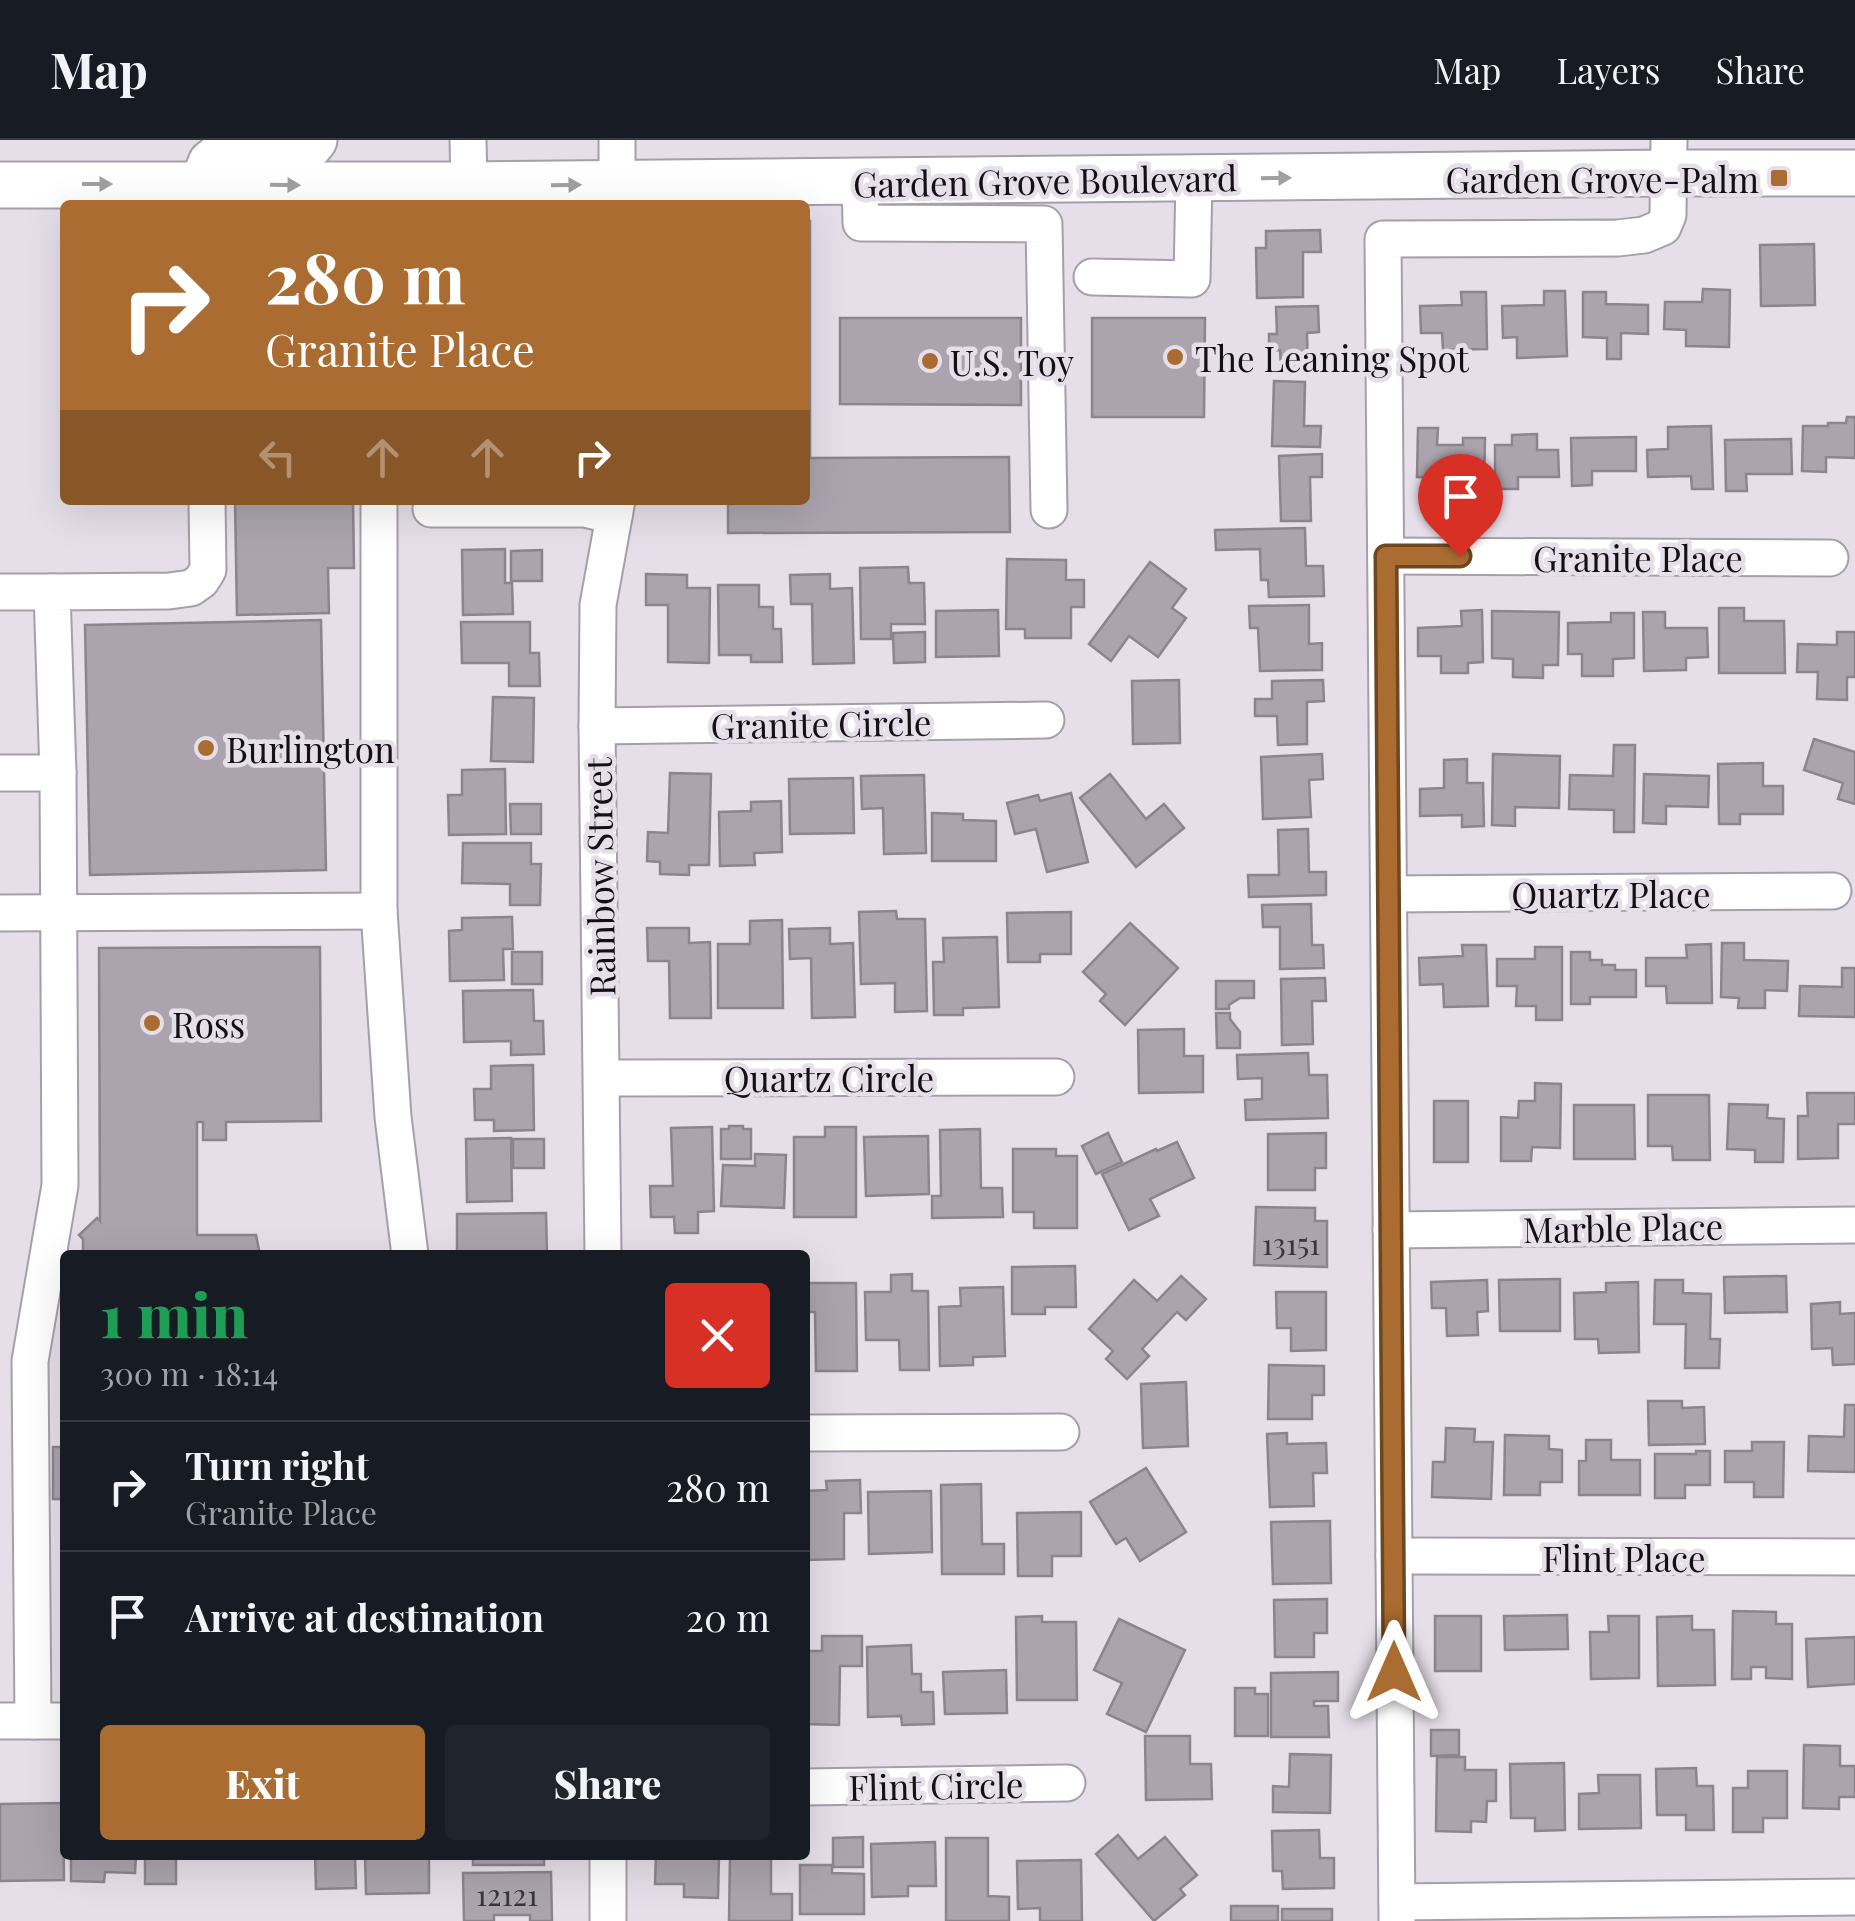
<!DOCTYPE html>
<meta charset="utf-8">
<style>
body{margin:0;font-family:"Playfair Display",serif;background:#20242c;color:#f1f3f6;height:100vh;display:flex;flex-direction:column;font-size:38px;white-space:nowrap}
*{box-sizing:border-box;margin:0}
p{font-size:32px;color:#9ea1a6}
.icon{flex:none;width:55px;height:55px;fill:none;stroke:currentColor;stroke-width:2;stroke-linecap:round;stroke-linejoin:round}
.map{position:relative;flex:1;overflow:hidden}
.details{position:absolute;left:60px;top:1110px;width:750px;height:610px;display:flex;flex-direction:column;background:#171b24;border-radius:10px;box-shadow:0 10px 40px #0002}
.details>*{flex:none}
.guide{position:absolute;left:60px;top:60px;width:750px;height:305px;border-radius:10px;box-shadow:0 10px 40px #0002;background:#aa6c31;color:#fff;overflow:hidden}
.pin{position:absolute;display:grid;place-items:center;width:85px;height:85px;color:#fff;margin:-102px -42px;border-radius:50% 50% 50% 0;rotate:-45deg;box-shadow:0 0 10px #0007}
.pin .icon{rotate:45deg}
.me{position:absolute;width:110px;margin:-55px;rotate:0deg;stroke-linejoin:round;filter:drop-shadow(0 0 8px #0008)}
.turn{display:flex;align-items:center;gap:35px;height:210px;padding:0 40px;font-size:45px}
.turn .icon{width:130px;height:130px;stroke-width:2.5}
.turn b{display:block;font-size:70px;line-height:85px}
.lanes{display:flex;align-items:center;height:95px;padding:0 40px;background:#0003;justify-content:center;gap:50px;direction:ltr}
.lanes .off{opacity:.35}
.round{display:grid;place-items:center;flex:none;width:105px;height:105px;border-radius:10px;background:#20242c}
.headline{display:flex;align-items:center;justify-content:space-between;height:170px;padding:0 40px}
h1{font-size:60px;font-weight:800;line-height:75px;color:#1e9e55}
.action{display:flex;gap:20px;margin-top:auto;padding:20px 40px}
.action a{flex:1;height:115px;border-radius:10px;background:#aa6c31;color:#fff;font-size:40px;font-weight:800;line-height:115px;text-align:center}
.action a+a{background:#20242c;color:#f1f3f6}
ul{padding:0;list-style:none}
li{display:flex;align-items:center;gap:30px;height:130px;padding:0 40px;border-top:2px solid #363941}
li div{flex:1}
li b{display:block;font-size:38px}
li em{font-style:normal}
header{display:flex;align-items:center;gap:60px;box-sizing:border-box;height:140px;padding:0 50px;background:#171b24;border-bottom:2px solid #363941}
header strong{font-size:48px}
nav{display:flex;gap:55px;margin-inline-start:auto;font-size:35px}
.map>svg:first-child{display:block}
</style>
<header>
<strong>Map</strong>
<nav><a>Map</a><a>Layers</a><a>Share</a></nav>
</header>
<div class="map">
<svg width="1855" height="1781" viewBox="0 0 1855 1781">
<rect width="100%" height="100%" fill="#e6dfe9"/>
<g fill="#aba4ae" stroke="#8b858e" stroke-width="2.5">
<path d="M805 81H810V318L1009 317 1010 392 728 393V360H805Z"/>
<path d="M1320 90 1321 112H1303V157L1257 158 1256 108H1266V91Z"/>
<path d="M1814 104 1815 165 1761 166 1760 105Z"/>
<path d="M1703 149 1730 150 1729 207 1686 206V190L1664 189 1665 162H1702Z"/>
<path d="M1544 151H1565L1567 216 1517 218V197L1503 198 1502 166 1544 165Z"/>
<path d="M1461 152H1486L1487 209 1443 210 1442 193H1421L1420 166 1462 165Z"/>
<path d="M1583 152H1606V164L1648 165V194L1621 193V219H1607V198L1583 197Z"/>
<path d="M1318 166 1319 192 1307 193 1308 230 1281 231 1280 210 1269 211V194H1277L1276 167Z"/>
<path d="M840 178H1021V265L840 264Z"/>
<path d="M1092 178H1205L1204 277H1092Z"/>
<path d="M1274 241 1305 242 1304 286H1321L1320 307 1272 306Z"/>
<path d="M1847 277H1855V318L1826 317V332L1802 331 1803 286H1828V283H1846Z"/>
<path d="M1711 286 1713 349H1692L1691 336 1648 337 1647 310 1668 309V287Z"/>
<path d="M1418 288H1438L1437 305H1463V298H1485L1484 351H1447V338L1417 337Z"/>
<path d="M1537 294V310H1558L1559 337H1518V349H1495V305H1512V295Z"/>
<path d="M1636 297V331H1592V345L1572 346 1571 298Z"/>
<path d="M1791 299 1792 334H1746L1747 351H1726L1725 300Z"/>
<path d="M1322 314V337H1310L1311 381H1281L1279 316Z"/>
<path d="M235 360H353L354 428H328L329 473 237 475Z"/>
<path d="M1305 388 1306 426H1323L1324 456 1269 457 1268 440H1261L1260 409 1216 410 1215 390Z"/>
<path d="M505 409V443H512L513 474 463 475 462 410Z"/>
<path d="M542 410V441H511V411Z"/>
<path d="M1007 419 1066 420V440H1084V467H1071V498H1025V489H1006Z"/>
<path d="M1150 422 1186 449 1172 468 1186 478 1158 517 1129 496 1111 521 1089 504Z"/>
<path d="M908 427 909 443H924L925 484H891V499H861L860 428Z"/>
<path d="M646 434 687 435V448H710L709 523 668 522V465H646Z"/>
<path d="M830 434V449L852 448 854 523 813 524 812 464H791L790 435Z"/>
<path d="M718 445H759V467H773V489H781L782 522H751V515H719Z"/>
<path d="M1309 465V504L1322 503V530L1260 531 1258 488H1250L1249 466Z"/>
<path d="M1719 468H1744V481H1784L1785 533H1719Z"/>
<path d="M998 470 999 516 936 517V471Z"/>
<path d="M1482 470 1483 522 1468 523V533H1441V516H1418V488L1462 486 1461 471Z"/>
<path d="M1492 471 1559 472 1558 525H1543V538L1513 537V519L1492 518Z"/>
<path d="M1643 472H1665V488H1707L1708 517 1686 518V530L1644 531Z"/>
<path d="M1611 473H1634V518L1613 519V536H1582V514H1568V483L1611 482Z"/>
<path d="M321 480 326 730 90 735 85 485Z"/>
<path d="M461 482H530V513H539L540 546H509V523H462Z"/>
<path d="M925 492V522L894 523 893 493Z"/>
<path d="M1837 492H1855V537H1847V560L1817 559 1818 532H1797L1798 504 1837 505Z"/>
<path d="M1179 540 1180 603 1133 604 1132 541Z"/>
<path d="M1323 540 1324 561 1307 562V604L1278 605 1277 576H1255V559H1272V541Z"/>
<path d="M493 557 534 558 533 622 491 621Z"/>
<path d="M1814 599 1855 612V664L1838 659 1843 643 1804 630Z"/>
<path d="M1614 605H1635L1634 692H1614V670L1569 669 1570 635 1613 636Z"/>
<path d="M1322 614 1323 639 1309 640 1311 677 1263 679 1261 617Z"/>
<path d="M1493 614 1560 616 1559 668 1515 667V686L1492 685Z"/>
<path d="M1467 619V643H1483L1484 686 1462 687V675L1420 676V649L1444 648V620Z"/>
<path d="M1763 623V646H1783V674H1740V684H1719L1718 624Z"/>
<path d="M505 629 506 694 449 695 448 655H462V630Z"/>
<path d="M670 633 711 634 709 725H689V735L660 734V722L647 721 648 692 668 693Z"/>
<path d="M1110 634 1146 679 1164 664 1184 688 1136 727 1080 658Z"/>
<path d="M1644 634 1709 636 1708 667 1666 666V684L1643 683Z"/>
<path d="M924 635 926 713 884 714 883 668 862 669 861 636Z"/>
<path d="M853 638 854 693 790 694 789 639Z"/>
<path d="M1071 653 1088 722 1047 732 1036 689 1015 694 1007 663 1038 655 1040 661Z"/>
<path d="M781 661 782 712 754 713 755 725 720 726 719 672 751 671V662Z"/>
<path d="M510 664H541V694H511Z"/>
<path d="M932 673 963 674V680L996 681V721H932Z"/>
<path d="M1308 689 1309 732H1326V755L1249 757 1248 735H1279L1278 690Z"/>
<path d="M463 703H531V724H541L540 765H510V744L462 743Z"/>
<path d="M1311 764 1312 805H1323L1324 828 1280 829V787H1263L1262 765Z"/>
<path d="M896 771 897 779H925L927 871 895 872V843L861 844 859 772Z"/>
<path d="M1071 772V814H1040V822H1008L1007 773Z"/>
<path d="M512 777 513 809H503L504 840 450 841 449 791 462 790V778Z"/>
<path d="M782 780 783 868H718V804H750V781Z"/>
<path d="M1130 783 1178 828 1125 885 1100 861 1106 854 1083 832Z"/>
<path d="M647 788H689V803L710 802 711 878H670L669 821H648Z"/>
<path d="M830 788V804L853 803 855 877 812 878 811 818 790 819 789 789Z"/>
<path d="M997 797 999 867 963 868V875H934L933 822H944L943 798Z"/>
<path d="M1722 803H1744V820L1788 821 1787 851 1765 850V868H1738L1739 858 1721 857Z"/>
<path d="M1711 804 1712 863H1667L1666 846H1646V818H1687L1686 805Z"/>
<path d="M1462 805H1486L1488 866 1444 867 1443 844 1420 845 1419 818 1463 816Z"/>
<path d="M320 807 321 981 226 982V1000H203V982H197V1095H256L260 1115H83V1099L79 1095 97 1078 100 1081 99 808Z"/>
<path d="M1535 807H1562V880H1536V866H1516L1517 846H1497V819H1535Z"/>
<rect x="512" y="812" width="30" height="32"/>
<path d="M1571 812H1590V820H1602V825H1615V830H1636V857H1590V864H1571Z"/>
<path d="M1842 828H1855V877L1799 876 1800 846 1842 847Z"/>
<path d="M1325 838 1326 861H1312L1313 904 1282 905 1281 839Z"/>
<path d="M1216 841H1254V858H1240L1229 865V869H1216Z"/>
<path d="M533 850 534 881H543L544 914 511 915V901L464 902 463 851Z"/>
<path d="M1216 873H1230V879L1240 892V908H1217Z"/>
<path d="M1184 889V916H1203V952L1139 953 1138 890Z"/>
<path d="M1308 913 1309 935H1327L1328 978 1246 980 1245 960 1262 959V938L1238 939 1237 915Z"/>
<path d="M533 925 534 990 494 991V980H475L474 949H491V926Z"/>
<path d="M1535 943 1561 944 1560 1008 1532 1007 1531 1021H1501V977L1518 978 1519 961H1535Z"/>
<path d="M1807 953H1855V984H1838V1018L1798 1019V976H1808Z"/>
<path d="M1648 955H1709L1710 1020H1673L1672 1006H1648Z"/>
<rect x="1434" y="961" width="34" height="61"/>
<path d="M1729 964 1768 965 1767 978 1784 979 1783 1022H1755V1010L1727 1009Z"/>
<path d="M1574 965H1634L1635 1019H1574Z"/>
<path d="M729 986H743V989H751V1019H721V989H729Z"/>
<path d="M712 987 714 1071 698 1072V1093H675L674 1077H651L650 1046H673L671 988Z"/>
<path d="M825 987H856V1077H794V997H825Z"/>
<path d="M980 989 981 1048H1002L1003 1077 932 1078V1056H941L940 990Z"/>
<path d="M1108 993 1122 1022 1096 1034 1082 1006Z"/>
<path d="M1326 993V1028H1315V1050H1268V994Z"/>
<path d="M928 996 929 1054 866 1056 864 997Z"/>
<path d="M511 998 512 1061 467 1062 466 999Z"/>
<rect x="513" y="999" width="31" height="29"/>
<path d="M1177 1002 1194 1038 1150 1059 1159 1076 1129 1090 1102 1034 1156 1009 1157 1011Z"/>
<path d="M1013 1009H1056V1016H1077V1088H1034V1072H1013Z"/>
<path d="M755 1014 786 1015 784 1068 721 1066 723 1025 755 1026Z"/>
<path d="M1256 1067 1315 1068V1081H1327V1127L1254 1125Z"/>
<path d="M546 1073 547 1114 457 1115V1074Z"/>
<path d="M1075 1126 1076 1167H1045V1174H1012V1127Z"/>
<path d="M912 1134V1151H928L929 1230H900L899 1200H866L865 1152H891V1135Z"/>
<path d="M1181 1136 1206 1159 1186 1180 1177 1172 1142 1209 1149 1216 1127 1239 1106 1219 1113 1211 1089 1189 1134 1140 1157 1161Z"/>
<path d="M1786 1136 1787 1172 1725 1173 1724 1137Z"/>
<path d="M1560 1139V1191H1500L1499 1140Z"/>
<path d="M1487 1140 1488 1171 1477 1172 1478 1195 1447 1196 1446 1168H1432L1431 1142Z"/>
<path d="M1655 1140H1683V1153L1711 1154 1710 1199H1720L1719 1228H1685L1686 1184H1654Z"/>
<path d="M1638 1142 1639 1212 1599 1213 1598 1199H1575L1574 1153 1606 1152V1143Z"/>
<path d="M805 1143H856L857 1231H816L815 1172H805Z"/>
<path d="M1003 1147 1005 1216 973 1217V1225L940 1226 939 1167 961 1166 960 1148Z"/>
<path d="M1276 1152H1326V1210L1291 1211V1188H1277Z"/>
<path d="M1840 1162V1174L1855 1173V1224L1833 1225 1832 1208 1812 1209 1811 1164Z"/>
<path d="M1269 1225 1324 1226V1255H1312V1279H1268Z"/>
<path d="M1186 1242 1188 1306 1143 1308 1141 1244Z"/>
<path d="M1648 1261H1682V1268L1704 1267 1705 1304 1649 1305Z"/>
<path d="M1845 1265H1855V1332L1808 1331 1809 1296 1844 1297Z"/>
<path d="M1446 1288 1475 1289 1474 1302H1493L1491 1359 1432 1357 1433 1322H1445Z"/>
<path d="M1287 1293V1304L1326 1303 1327 1333H1313L1314 1366 1270 1367 1267 1294Z"/>
<path d="M1505 1295 1549 1296V1309L1562 1310V1342H1540V1355H1504Z"/>
<path d="M1586 1300H1611V1320H1640V1355H1579V1321H1586Z"/>
<path d="M1752 1302H1784L1783 1357H1754V1342H1725V1311H1752Z"/>
<rect x="53" y="1307" width="12" height="52"/>
<path d="M1696 1311H1710V1345H1685V1358H1655V1314H1696Z"/>
<path d="M1146 1328 1186 1392 1140 1421 1126 1398 1116 1404 1090 1362Z"/>
<path d="M860 1340 861 1373H844V1419L805 1420V1351L827 1350 826 1341Z"/>
<path d="M981 1344 982 1404H1004V1434H942L941 1345Z"/>
<path d="M931 1351 932 1412 869 1414 868 1352Z"/>
<path d="M1081 1372V1416H1052V1436H1018L1017 1373Z"/>
<path d="M1330 1381 1331 1443 1273 1444 1271 1382Z"/>
<path d="M1327 1459V1493H1314V1517H1275L1274 1460Z"/>
<path d="M1733 1471 1776 1472V1484H1792V1539L1766 1538V1527H1751V1539H1732Z"/>
<path d="M1567 1475 1568 1509 1505 1510 1504 1476Z"/>
<path d="M1042 1476V1482H1076L1077 1560H1017L1016 1477Z"/>
<rect x="1435" y="1476" width="46" height="55"/>
<path d="M1608 1476H1639V1538L1591 1539 1590 1492H1609Z"/>
<path d="M1692 1476V1490H1714L1715 1545 1658 1546 1657 1477Z"/>
<path d="M1119 1479 1185 1510 1146 1592 1107 1574 1122 1543 1094 1530Z"/>
<path d="M822 1496H862V1526H840L839 1585 805 1584V1511H822Z"/>
<path d="M1855 1497V1544L1808 1547 1806 1499Z"/>
<path d="M911 1505 912 1534H921V1552H933L934 1584 902 1585 901 1576 868 1577 867 1507Z"/>
<path d="M1006 1530 1007 1573 945 1574 943 1532Z"/>
<path d="M1338 1532V1561H1314V1566H1328L1329 1597H1271V1533Z"/>
<path d="M1235 1548H1255V1554H1268V1596H1235Z"/>
<path d="M1431 1590H1459V1615L1431 1616Z"/>
<path d="M1145 1596H1190V1624H1211L1212 1659 1146 1660Z"/>
<path d="M1804 1605 1840 1606V1626H1855V1657H1839V1669L1803 1668Z"/>
<path d="M1290 1614 1331 1615 1330 1673 1273 1672V1646L1289 1647Z"/>
<path d="M1437 1617H1465V1630H1496V1661H1487L1486 1682 1471 1681V1692L1436 1691Z"/>
<path d="M1564 1623 1565 1690 1535 1691V1678H1511L1510 1624Z"/>
<path d="M1696 1628 1697 1646H1713L1714 1690H1686V1675H1657L1656 1629Z"/>
<path d="M1748 1631H1787V1678H1763V1692H1733V1648H1748Z"/>
<path d="M1598 1635H1640L1641 1688 1579 1689V1654L1599 1653Z"/>
<path d="M63 1663 64 1740 0 1741V1664Z"/>
<path d="M1319 1690 1320 1718H1334V1748L1283 1749 1282 1731H1273L1272 1691Z"/>
<path d="M1118 1695 1138 1719 1165 1697 1197 1735 1180 1749 1185 1755 1154 1781 1096 1714Z"/>
<path d="M863 1697V1727H833V1698Z"/>
<path d="M946 1698H988V1756L1009 1757V1781H946Z"/>
<path d="M935 1702 936 1746H908V1756L872 1757 871 1704Z"/>
<path d="M71 1715H136L135 1733 105 1732 104 1742 71 1741Z"/>
<rect x="145" y="1715" width="31" height="29"/>
<path d="M315 1715H355L356 1748 316 1749Z"/>
<path d="M365 1715H429V1753L366 1754Z"/>
<rect x="473" y="1715" width="71" height="10"/>
<path d="M656 1715H719L718 1758 684 1757V1744H655Z"/>
<path d="M730 1715H771V1754H792V1781H729Z"/>
<path d="M1081 1720 1082 1781H1040V1768L1018 1769 1017 1721Z"/>
<path d="M800 1725H832V1733L864 1734V1774H800Z"/>
<path d="M551 1732 552 1781H530V1775H494V1781H464L463 1733Z"/>
<rect x="1231" y="1766" width="47" height="15"/>
<rect x="1282" y="1769" width="50" height="12"/>
</g>
<g fill="none" stroke-linecap="round" stroke-linejoin="round">
<g stroke="#a69fa9" stroke-width="39">
<g id="minor">
<path d="M468 0 469 45"/>
<path d="M617 0V65"/>
<path d="M860 42 861 83 1044 84 1049 370"/>
<path d="M1092 137 1192 139 1194 38"/>
<path d="M379 360V771L393 977 410 1115"/>
<path d="M431 369H585L614 376"/>
<path d="M1386 416 1830 418"/>
<path d="M0 452H52"/>
<path d="M597 586 1046 580"/>
<path d="M0 633H58"/>
<path d="M1389 754 1833 751"/>
<path d="M0 773 379 771"/>
<path d="M602 938 1056 937"/>
<path d="M1391 1090 1855 1085"/>
<path d="M603 1115 597 586 598 465 617 360"/>
<path d="M805 1293 1061 1292"/>
<path d="M1394 1416 1855 1417"/>
<path d="M0 1581H65"/>
<path d="M33 1581 30 1221 60 1045 58 633 52 452 169 451 191 448 201 441 208 430 207 360"/>
<path d="M805 1647 1067 1643"/>
<path d="M1397 1762 1855 1757"/>
<path d="M608 1781V1715"/>
<path d="M1397 1781 1383 99 1618 98 1644 95 1663 87 1668 75 1669 0"/>
</g>
</g>
<g stroke="#a69fa9" stroke-width="49">
<g id="major">
<path d="M203 44 211 23 221 15 309 6 314 0"/>
<path d="M0 45H469L1670 33H1855"/>
</g>
</g>
<use href="#minor" stroke="#fff" stroke-width="35"/>
<use href="#major" stroke="#fff" stroke-width="45"/>
</g>
<defs><path id="oneway-solid" d="M-6-.8H1V-3.2L6.5 0L1 3.2V.8H-6Z" transform="scale(2.5)"/></defs>
<g fill="#a19fa1">
<use href="#oneway-solid" transform="translate(1276 38) rotate(-1)"/>
<use href="#oneway-solid" transform="translate(97 44)"/>
<use href="#oneway-solid" transform="translate(285 45) rotate(1)"/>
<use href="#oneway-solid" transform="translate(566 45) rotate(-1)"/>
</g>
<g fill="none" stroke-linecap="round" stroke-linejoin="round">
<g stroke="#6e4620" stroke-width="25">
<path id="route" d="M1394 1532 1386 416H1460"/>
</g>
<use href="#route" stroke="#aa6c31" stroke-width="18"/>
</g>
<g fill="#aa6c31" stroke="#e6dfe9" stroke-width="4">
<rect x="1769" y="28" width="20" height="20" rx="5"/>
<circle cx="1175" cy="217" r="10"/>
<circle cx="930" cy="221" r="10"/>
<circle cx="206" cy="608" r="10"/>
<circle cx="152" cy="883" r="10"/>
</g>
<g text-anchor="middle" dominant-baseline="central" stroke-width="9" stroke-linejoin="round" paint-order="stroke">
<g font-size="30" fill="#39353a">
<text x="1291" y="1103">13151</text>
<text x="507" y="1754">12121</text>
</g>
<g font-size="35" fill="#131014" stroke="#e6dfe9" text-anchor="start">
<text x="1759" y="38" text-anchor="end">Garden Grove-Palm</text>
<text x="1195" y="217">The Leaning Spot</text>
<text x="950" y="221">U.S. Toy</text>
<text x="226" y="608">Burlington</text>
<text x="172" y="883">Ross</text>
</g>
<g font-size="35" fill="#131014" stroke="#e6dfe9">
<text transform="translate(1045 40) rotate(-1)">Garden Grove Boulevard</text>
<text x="1638" y="417">Granite Place</text>
<text transform="translate(821 583) rotate(-1)">Granite Circle</text>
<text transform="translate(599 737) rotate(-91)">Rainbow Street</text>
<text x="1611" y="753">Quartz Place</text>
<text x="829" y="937">Quartz Circle</text>
<text transform="translate(1623 1087) rotate(-1)">Marble Place</text>
<text x="1624" y="1417">Flint Place</text>
<text transform="translate(936 1645) rotate(-1)">Flint Circle</text>
</g>
</g>
</svg>
<div class="pin" style="left:1460px;top:416px;background:#d93025"><svg class="icon" aria-label="arrive" viewBox="0 0 24 24"><path d="M6 21V4h12l-3 4 3 4H6"/></svg></div>
<svg class="me" style="left:1394px;top:1532px" viewBox="-20 -20 40 40"><path d="M0-17L14 15 0 8-14 15z" fill="#aa6c31" stroke="#fff" stroke-width="4"/></svg>
<div class="guide">
<div class="turn"><svg class="icon" aria-label="right" viewBox="0 0 24 24"><path d="M7 20v-9h11M14 6l5 5-5 5"/></svg><div><b>280 m</b>Granite Place</div></div>
<div class="lanes"><svg class="icon off" aria-label="left" viewBox="0 0 24 24"><path d="M17 20v-9H6M10 6l-5 5 5 5"/></svg><svg class="icon off" aria-label="ahead" viewBox="0 0 24 24"><path d="M12 20V5M6 11l6-6 6 6"/></svg><svg class="icon off" aria-label="ahead" viewBox="0 0 24 24"><path d="M12 20V5M6 11l6-6 6 6"/></svg><svg class="icon" aria-label="right" viewBox="0 0 24 24"><path d="M7 20v-9h11M14 6l5 5-5 5"/></svg></div>
</div>
<section class="details">
<div class="headline"><div><h1>1 min</h1><p>300 m · 18:14</p></div><a class="round" style="background:#d93025;color:#fff"><svg class="icon" aria-label="close" viewBox="0 0 24 24"><path d="M6 6l12 12M18 6L6 18"/></svg></a></div>
<ul>
<li><svg class="icon" aria-label="right" viewBox="0 0 24 24"><path d="M7 20v-9h11M14 6l5 5-5 5"/></svg><div><b>Turn right</b><p>Granite Place</p></div><em>280 m</em></li>
<li><svg class="icon" aria-label="arrive" viewBox="0 0 24 24"><path d="M6 21V4h12l-3 4 3 4H6"/></svg><div><b>Arrive at destination</b></div><em>20 m</em></li>
</ul>
<div class="action"><a>Exit</a><a>Share</a></div>
</section>
</div>
